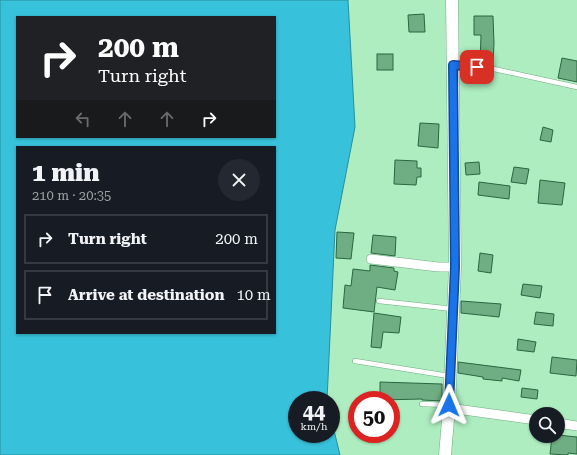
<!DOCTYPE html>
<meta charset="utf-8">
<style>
body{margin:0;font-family:"Roboto Serif",serif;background:#242831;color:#f1f3f6;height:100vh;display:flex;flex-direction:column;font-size:15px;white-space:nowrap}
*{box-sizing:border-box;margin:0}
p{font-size:13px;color:#9ea1a6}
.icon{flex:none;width:22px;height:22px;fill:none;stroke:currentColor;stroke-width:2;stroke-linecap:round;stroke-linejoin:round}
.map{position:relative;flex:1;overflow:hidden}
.drawer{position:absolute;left:16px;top:146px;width:260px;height:188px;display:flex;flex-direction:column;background:#171b24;border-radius:0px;box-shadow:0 1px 3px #0004}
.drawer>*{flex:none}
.hud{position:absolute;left:16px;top:16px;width:260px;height:122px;border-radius:0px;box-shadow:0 1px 3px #0004;background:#202124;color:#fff;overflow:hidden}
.fabs{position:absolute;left:529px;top:407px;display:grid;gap:8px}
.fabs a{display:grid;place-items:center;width:36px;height:36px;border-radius:50%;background:#171b24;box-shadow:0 1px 3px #0004;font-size:20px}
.speed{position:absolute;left:288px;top:391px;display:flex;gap:8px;font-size:20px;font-weight:700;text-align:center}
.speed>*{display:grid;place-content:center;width:52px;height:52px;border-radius:50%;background:#171b24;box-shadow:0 1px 3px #0004;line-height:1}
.speed small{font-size:10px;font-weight:400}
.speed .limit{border:6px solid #d22;background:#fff;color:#111}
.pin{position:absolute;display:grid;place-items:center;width:34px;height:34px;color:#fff;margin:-17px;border-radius:8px;box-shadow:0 2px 6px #0006}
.me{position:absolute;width:44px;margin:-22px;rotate:1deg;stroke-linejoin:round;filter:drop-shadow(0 0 3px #0008)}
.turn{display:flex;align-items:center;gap:14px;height:84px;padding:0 16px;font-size:18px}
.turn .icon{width:52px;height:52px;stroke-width:2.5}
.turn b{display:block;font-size:28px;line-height:34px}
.lanes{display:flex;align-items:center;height:38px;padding:0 16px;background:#0003;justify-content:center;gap:20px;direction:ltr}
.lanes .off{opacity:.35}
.round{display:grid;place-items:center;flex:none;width:42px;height:42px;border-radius:21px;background:#242831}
.head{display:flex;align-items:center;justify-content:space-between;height:68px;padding:0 16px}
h1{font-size:24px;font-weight:800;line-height:30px}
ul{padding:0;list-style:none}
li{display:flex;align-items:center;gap:12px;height:50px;margin:0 8px 6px;padding:0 8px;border:2px solid #363941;border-radius:0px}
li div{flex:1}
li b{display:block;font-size:15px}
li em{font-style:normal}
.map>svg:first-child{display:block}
</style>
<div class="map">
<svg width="577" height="455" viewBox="0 0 577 455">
<rect width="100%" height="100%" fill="#adedbf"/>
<path fill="#37c1da" stroke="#28909c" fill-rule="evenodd" d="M0 0H348L355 127 335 230 327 400H297V434H331V418L340 455H0ZM17 17H275V137H17ZM17 147H275V333H17Z"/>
<g fill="#6fad82" stroke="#2a6740">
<path d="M424 14 425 32H409L408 15Z"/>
<path d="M474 16H493L494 43 493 65 480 64 481 35H474Z"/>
<rect x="377" y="54" width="16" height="16"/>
<path d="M562 58 577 61V82L558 78Z"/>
<path d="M420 123 439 124 438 148 418 146Z"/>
<path d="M543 127 553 130 551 142 540 140Z"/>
<path d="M395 160 417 161V168H421V177H417L416 185 394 184Z"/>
<path d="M479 162 480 174 466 175 465 163Z"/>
<path d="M514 167 529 169 526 184 511 182Z"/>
<path d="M540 180 565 183 562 205 538 203Z"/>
<path d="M479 182 510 186 509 199 478 195Z"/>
<path d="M337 232 354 233 351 259 336 258Z"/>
<path d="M373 235 396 237 395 256 371 253Z"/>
<path d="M480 253 493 255 491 273 478 271Z"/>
<path d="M370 265 394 268V271L398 272 395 290 377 287 374 312 343 308 345 285 351 286 353 269 370 271Z"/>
<path d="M523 284 542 286 540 298 521 295Z"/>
<path d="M461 301 501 304 499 317 461 313Z"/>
<path d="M536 312 554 314 553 326 534 324Z"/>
<path d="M374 313 401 317 399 333 383 332 381 348 371 347Z"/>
<path d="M518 339 536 342 534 352 517 350Z"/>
<path d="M552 357 577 360 576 376 550 373Z"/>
<path d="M458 362 521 370 519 381 502 378V381L483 379V377L458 373Z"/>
<path d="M380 382 442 384V401L422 400V399L380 400Z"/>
<path d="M522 388 538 390 537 399 521 397Z"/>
<path d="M558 435 577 437V454L568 453V455L550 454 552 436H558Z"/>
</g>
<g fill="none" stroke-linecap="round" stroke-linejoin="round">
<g stroke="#70ad82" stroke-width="5.5">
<g id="service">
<path d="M453 65 494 69 577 87"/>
<path d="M379 301 453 309"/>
<path d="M355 361 449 376"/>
<path d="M422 404 448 405"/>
</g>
</g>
<g stroke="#70ad82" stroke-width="10">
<g id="minor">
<path d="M371 259 438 267H455"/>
<path d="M449 408 536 420"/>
<path d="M558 423 577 426"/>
</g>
</g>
<g stroke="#70ad82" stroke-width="13">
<path id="secondary" d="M445 455 449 408 455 267 452 0"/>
</g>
<use href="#service" stroke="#fff" stroke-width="4.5"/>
<use href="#minor" stroke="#fff" stroke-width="9"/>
<use href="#secondary" stroke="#fff" stroke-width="12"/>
</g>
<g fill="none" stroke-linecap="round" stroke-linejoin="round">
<g stroke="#114b97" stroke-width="10">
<path id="route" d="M449 405 455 267 453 65 477 67"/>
</g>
<use href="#route" stroke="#1a73e8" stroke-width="7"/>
</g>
</svg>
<div class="fabs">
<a><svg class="icon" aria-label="search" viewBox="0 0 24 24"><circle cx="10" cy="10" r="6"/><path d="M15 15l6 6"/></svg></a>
</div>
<div class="speed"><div>44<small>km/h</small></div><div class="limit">50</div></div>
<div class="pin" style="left:477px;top:67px;background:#d93025"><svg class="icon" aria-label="arrive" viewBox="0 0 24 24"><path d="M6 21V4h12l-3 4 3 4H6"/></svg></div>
<svg class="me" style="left:449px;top:405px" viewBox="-20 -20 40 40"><path d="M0-17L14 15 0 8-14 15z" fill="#1a73e8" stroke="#fff" stroke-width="4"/></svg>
<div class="hud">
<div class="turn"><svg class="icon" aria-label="right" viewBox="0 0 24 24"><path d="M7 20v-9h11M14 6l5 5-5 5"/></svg><div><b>200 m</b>Turn right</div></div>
<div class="lanes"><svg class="icon off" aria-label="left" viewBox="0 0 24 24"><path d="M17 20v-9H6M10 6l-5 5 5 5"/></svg><svg class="icon off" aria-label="ahead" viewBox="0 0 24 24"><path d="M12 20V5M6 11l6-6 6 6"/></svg><svg class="icon off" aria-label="ahead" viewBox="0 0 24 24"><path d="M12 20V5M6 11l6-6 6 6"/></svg><svg class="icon" aria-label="right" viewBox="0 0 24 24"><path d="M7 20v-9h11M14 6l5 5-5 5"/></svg></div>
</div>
<section class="drawer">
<div class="head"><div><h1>1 min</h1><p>210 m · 20:35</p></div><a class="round"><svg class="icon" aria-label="close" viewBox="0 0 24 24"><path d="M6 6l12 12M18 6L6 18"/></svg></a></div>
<ul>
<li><svg class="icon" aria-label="right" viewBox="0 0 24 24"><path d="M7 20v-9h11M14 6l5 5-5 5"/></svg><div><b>Turn right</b></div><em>200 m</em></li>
<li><svg class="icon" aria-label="arrive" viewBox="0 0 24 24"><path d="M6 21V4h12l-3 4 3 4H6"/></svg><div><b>Arrive at destination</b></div><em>10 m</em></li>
</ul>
</section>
</div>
